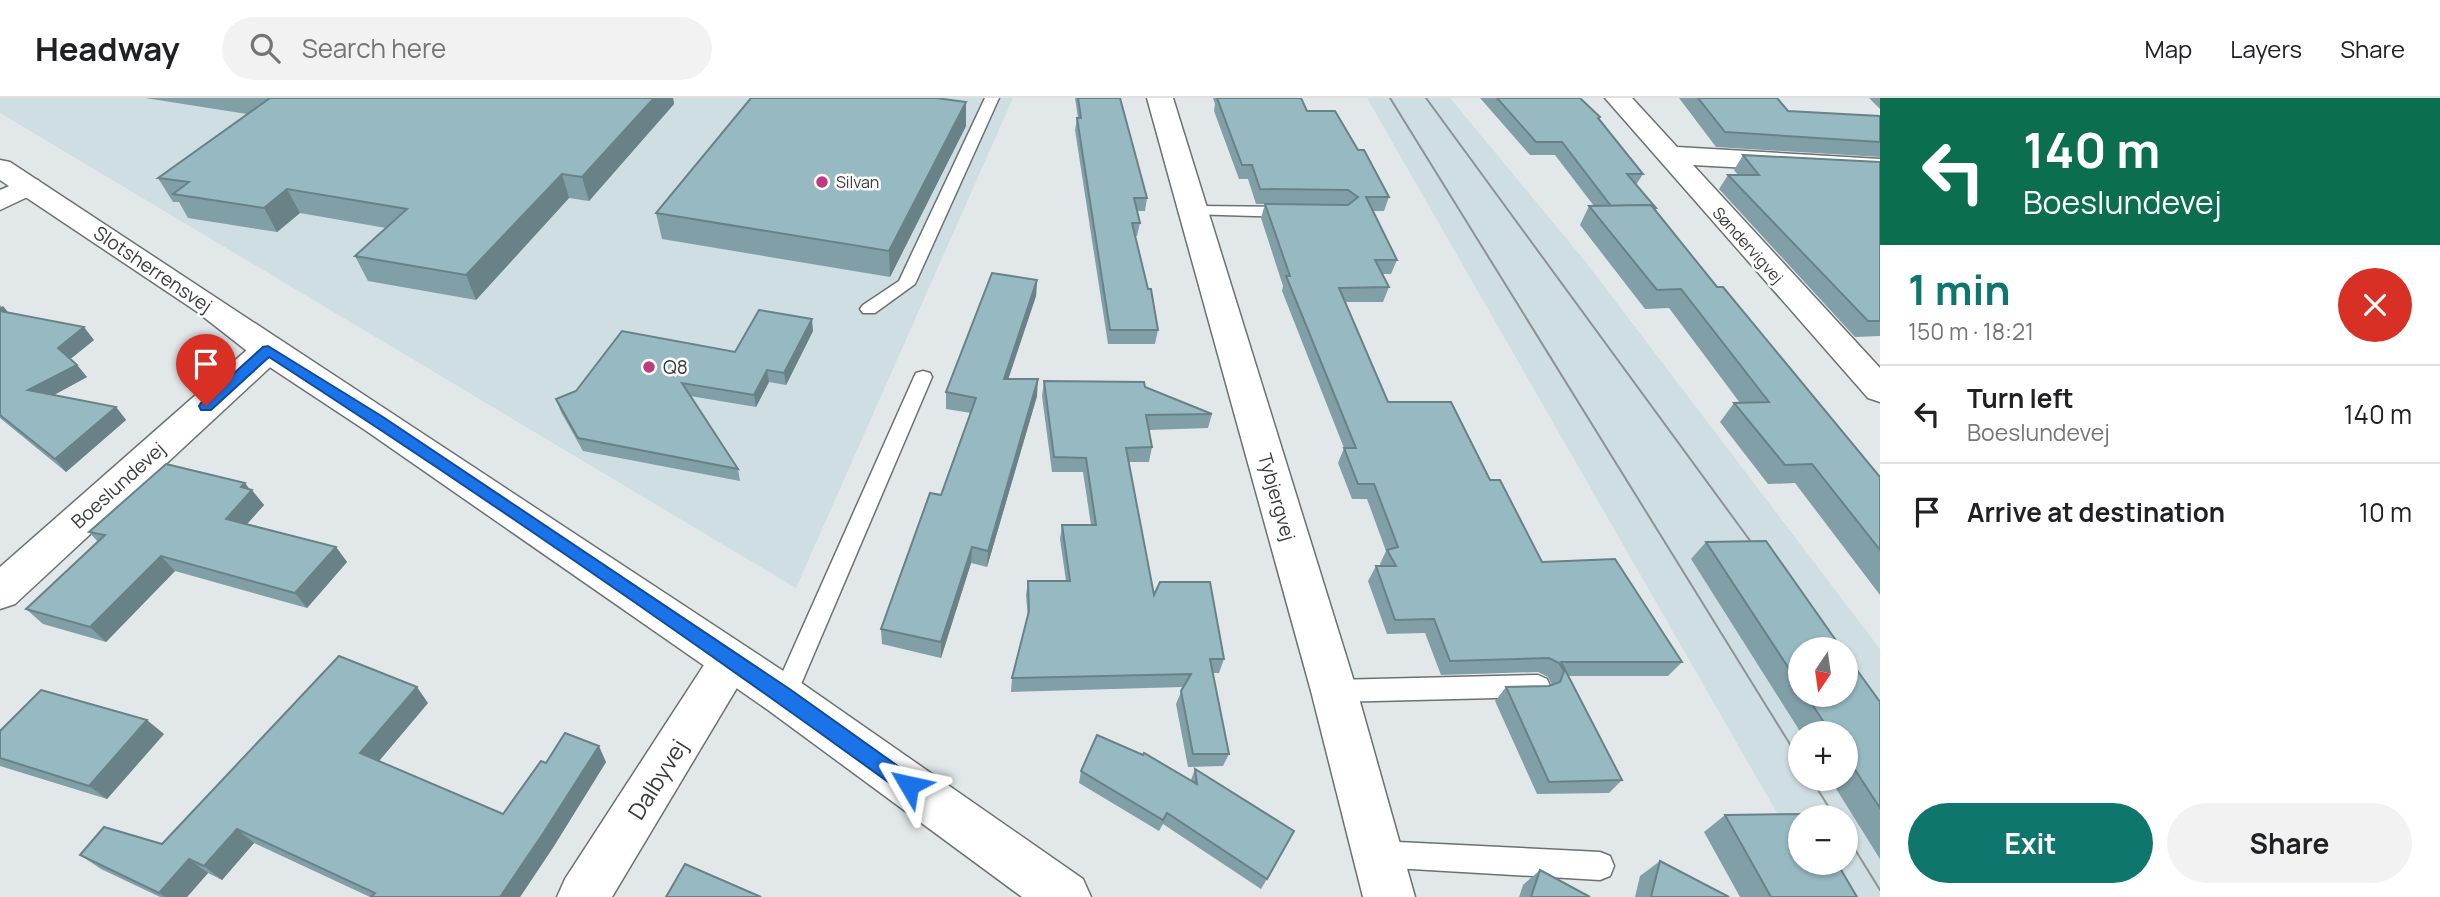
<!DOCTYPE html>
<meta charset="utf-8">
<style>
body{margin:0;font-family:Manrope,sans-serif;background:#f2f2f2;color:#202124;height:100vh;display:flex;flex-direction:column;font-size:26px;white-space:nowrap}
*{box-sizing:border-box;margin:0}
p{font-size:23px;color:#757577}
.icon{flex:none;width:38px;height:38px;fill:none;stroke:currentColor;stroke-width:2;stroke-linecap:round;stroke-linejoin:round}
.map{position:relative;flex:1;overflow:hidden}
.side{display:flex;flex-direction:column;background:#fff;width:560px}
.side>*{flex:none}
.guide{background:#0b6e4f;color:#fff;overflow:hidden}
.needle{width:46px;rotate:193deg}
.fabs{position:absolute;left:1788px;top:539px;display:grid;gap:14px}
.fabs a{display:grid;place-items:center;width:70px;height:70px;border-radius:50%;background:#fff;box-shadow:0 2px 5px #0004;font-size:35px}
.pin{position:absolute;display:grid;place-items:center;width:60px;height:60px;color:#fff;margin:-72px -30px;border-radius:50% 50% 50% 0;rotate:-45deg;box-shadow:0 0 7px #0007}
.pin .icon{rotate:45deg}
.me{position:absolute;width:77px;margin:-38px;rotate:306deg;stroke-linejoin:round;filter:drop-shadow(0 0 5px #0008)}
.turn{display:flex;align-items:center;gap:24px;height:147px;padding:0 28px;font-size:32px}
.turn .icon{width:91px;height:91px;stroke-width:2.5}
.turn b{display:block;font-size:49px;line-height:60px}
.round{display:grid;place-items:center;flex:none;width:74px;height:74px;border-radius:37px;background:#f2f2f2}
.summary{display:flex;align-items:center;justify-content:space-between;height:119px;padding:0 28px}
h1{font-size:42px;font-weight:700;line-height:52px;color:#0f766e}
.primary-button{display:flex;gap:14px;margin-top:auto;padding:14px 28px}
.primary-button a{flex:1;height:80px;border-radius:42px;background:#0f766e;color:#fff;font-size:28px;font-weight:700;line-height:80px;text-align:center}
.primary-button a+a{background:#f2f2f2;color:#202124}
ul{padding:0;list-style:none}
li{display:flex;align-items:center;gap:21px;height:98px;padding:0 28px;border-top:2px solid #e0e0e0}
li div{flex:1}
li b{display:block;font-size:26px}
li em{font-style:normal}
header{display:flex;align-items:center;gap:42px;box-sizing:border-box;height:98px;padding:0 35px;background:#fff;border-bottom:2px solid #e0e0e0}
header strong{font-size:33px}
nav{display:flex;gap:38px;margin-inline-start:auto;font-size:24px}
.search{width:490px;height:63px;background:#f2f2f2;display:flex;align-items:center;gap:18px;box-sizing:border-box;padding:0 24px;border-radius:38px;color:#757577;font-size:26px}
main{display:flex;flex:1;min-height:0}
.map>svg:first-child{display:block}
</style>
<header>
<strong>Headway</strong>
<div class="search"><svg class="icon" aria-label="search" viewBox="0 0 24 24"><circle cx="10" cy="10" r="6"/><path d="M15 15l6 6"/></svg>Search here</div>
<nav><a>Map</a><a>Layers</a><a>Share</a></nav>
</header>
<main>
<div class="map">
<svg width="1880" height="799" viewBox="0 0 1880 799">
<rect width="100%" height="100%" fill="#e2e8ea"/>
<g fill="#cedee2" fill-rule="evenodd">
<path d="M0 0H1013L796 490 0 15Z"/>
<path d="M1367 0H1450L1585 163 1880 551V799H1825L1805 765H1846V719H1801V757ZM1801 551H1846V597H1801ZM1801 635H1846V681H1801Z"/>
</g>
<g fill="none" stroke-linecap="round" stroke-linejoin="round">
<g stroke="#6b7173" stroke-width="3">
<g id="service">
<path d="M985 0H999L915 186 875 215H863L860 211 863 207 899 183Z"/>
<path d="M1194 108 1290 109 1298 114 1290 119 1188 116 1186 113Z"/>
<path d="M923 273 930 275 932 279 796 598 793 606 784 609 775 606 772 598 914 279 916 275Z"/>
<path d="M1538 577 1547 581 1550 588 1547 595 1538 599 1334 604 1325 601 1322 593 1325 585 1334 582Z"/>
<path d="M1377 743 1600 754 1610 758 1614 768 1610 778 1600 782 1377 769 1367 765 1363 756 1367 747Z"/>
</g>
</g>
<g stroke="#6b7173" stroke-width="3">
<g id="minor">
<path d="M1147 0H1173L1357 593 1415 799H1363L1311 593Z"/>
<path d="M1605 0H1632L1677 49 1880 61V77L1693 67 1880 270V304L1868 300Z"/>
<path d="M28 80 38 82 42 88 38 94 0 112V92Z"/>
<path d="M268 241 280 244 285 252 280 260 15 506 0 511V469L256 244Z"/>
<path d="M731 544 747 550 753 563 612 799H557L565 781 715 550Z"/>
</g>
</g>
<g stroke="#6b7173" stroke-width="3">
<path id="tertiary" d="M0 62 10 64 800 584 1083 781 1091 799H1022L768 612 365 332 256 260 196 213 0 82Z"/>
</g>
<use href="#service" fill="#fff" fill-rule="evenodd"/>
<use href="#minor" fill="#fff" fill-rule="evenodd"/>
<use href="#tertiary" fill="#fff" fill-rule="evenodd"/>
<g stroke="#8e9293" stroke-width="2">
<path d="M1390 0 1801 664"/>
<path d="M1426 0 1762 459"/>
<path d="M1811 681 1835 719"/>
<path d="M1846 737 1880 792"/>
</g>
</g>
<g fill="#819fa7" fill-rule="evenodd">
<path d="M145 0H673L674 6 589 103 569 100 476 202 368 183 355 158 386 130 300 115 277 134 188 120 179 104H173L158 80 247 16Z"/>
<path d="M1075 0H1120L1147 100 1145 113H1137L1140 125 1137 138H1135L1158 232 1155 246H1108L1075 32 1077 20H1078Z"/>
<path d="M1213 0H1301L1307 13 1358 52 1389 99 1384 113H1373L1397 162 1391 176H1383L1389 189 1383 204H1345L1388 304 1490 382 1542 464 1682 564 1668 578H1568L1622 682 1609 695 1537 696 1495 603 1506 589 1549 588 1552 587 1548 579 1538 574 1441 577 1425 535 1387 536 1368 483 1376 468H1381L1380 466 1386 453 1367 401H1352L1338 365 1344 350 1282 193 1283 188 1261 120 1265 106H1256L1248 81H1239L1214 13 1215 6ZM1292 106H1343L1344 107Z"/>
<path d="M1480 0H1580L1643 76 1636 87 1656 110 1655 112 1717 189 1880 379V497L1795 385 1768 386 1720 324 1734 305H1740L1669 210 1645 211 1580 127 1589 108H1594L1555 57H1530Z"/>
<path d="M1679 0H1777L1788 13 1880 18V59L1716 49Z"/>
<path d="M1869 0H1880V11Z"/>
<path d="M966 4V28L890 179 662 141 656 115Z"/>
<path d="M1743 57 1880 64V238L1855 239 1719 91 1728 77H1738L1734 72Z"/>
<path d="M1037 182 1036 198 1008 281 1037 298 987 469 971 465 941 560 882 546 881 531 941 397 971 315 946 311V294Z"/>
<path d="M0 207 8 215 94 242 70 261 77 267 87 279 54 297 116 309 126 322 66 374 0 320Z"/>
<path d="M813 233 786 287 769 284 756 309 690 298 738 371 740 383 583 353 561 314 556 301Z"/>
<path d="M1044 283 1145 289 1212 316 1208 330 1149 332 1152 349 1149 364H1129L1154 497 1224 561 1219 575H1213L1229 656 1223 668 1188 669 1176 606 1183 589 1011 594 1012 580 1028 520 1026 497 1028 483H1066L1060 441 1062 427H1091L1083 374H1052L1042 298Z"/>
<path d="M249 391 264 407 247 426 336 449 347 464 307 510 175 473 106 544 43 526 26 511 98 444 89 434Z"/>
<path d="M1706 444 1801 551V597H1846L1880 604V761L1830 681H1846V635H1801L1691 461Z"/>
<path d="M428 605 379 663 503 716 546 665 606 664 554 748 520 799H370L254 745 222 782 208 775 187 799H160L101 771 80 757 162 746Z"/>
<path d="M0 633 164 636 107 701 0 668Z"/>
<path d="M1195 671 1267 781 1261 791 1163 726 1159 733 1079 685 1081 673 1191 682Z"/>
<path d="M1725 717 1857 799H1740L1704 734Z"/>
<path d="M1660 763 1729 799H1635L1640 778Z"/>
<path d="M1540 772 1590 799H1519L1523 787Z"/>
</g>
<g fill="#698288">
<path d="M654 0H673L674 6 589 103 582 79Z"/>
<path d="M966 4V28L890 179 889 153Z"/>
<path d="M562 76 569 100 476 202 466 177Z"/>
<path d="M287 91 300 115 277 134 264 110Z"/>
<path d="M1037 182 1036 198 1003 297 1004 281Z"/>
<path d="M3 208 13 220 0 216V210Z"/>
<path d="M812 221 813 233 786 287 784 275Z"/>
<path d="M84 229 94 242 68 263 58 250Z"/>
<path d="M77 267 87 279 39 305 28 292Z"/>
<path d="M767 272 769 284 756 309 754 297Z"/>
<path d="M1038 281 1037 298 987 469 988 453Z"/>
<path d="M116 309 126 322 66 374 55 361Z"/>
<path d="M245 385 251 393 252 392 264 407 238 436 226 421 241 389Z"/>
<path d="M336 449 347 464 307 510 295 495Z"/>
<path d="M972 449 971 465 941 560V544Z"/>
<path d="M161 458 175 473 106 544 90 529Z"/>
<path d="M417 589 428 605 373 670 360 655Z"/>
<path d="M147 622 164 636 107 701 89 688Z"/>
<path d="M599 648 606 664 554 748 520 799H500Z"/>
<path d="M237 731 254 745 222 782 204 768Z"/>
<path d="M189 761 208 775 187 799H165L159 795Z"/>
</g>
<g fill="#96b9c2" stroke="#698288" stroke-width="2">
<path d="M270 0H654L582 79 562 76 466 177 355 158 407 111 287 91 264 110 173 96 189 84 158 80Z"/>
<path d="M751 0H936L966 4 889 153 656 115Z"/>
<path d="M1078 0H1120L1147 100H1134L1140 125H1132L1148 191H1151L1158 232H1110L1077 20H1081Z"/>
<path d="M1217 0H1301L1307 13H1335L1358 52H1364L1389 99H1366L1397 162H1375L1389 189 1339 190 1388 304H1451L1490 382H1500L1542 464 1615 461 1682 564H1561L1622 682 1549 684 1506 589 1549 588 1560 584 1564 573 1559 565 1549 560 1450 563 1434 521 1395 522 1376 468H1396L1387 452 1398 449 1374 386H1358L1344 350H1356L1286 178H1290L1265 106 1348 107 1358 99 1348 92 1260 91 1252 67H1242Z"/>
<path d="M1497 0H1580L1600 19 1598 20 1643 76H1627L1656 110H1653L1651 107 1611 108 1562 44H1536Z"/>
<path d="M1698 0H1777L1788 13 1880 18V44L1725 34Z"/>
<path d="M1743 57 1880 64V223H1868L1728 77H1759Z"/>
<path d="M1651 107 1717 189H1723L1880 379V452L1812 366 1785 367 1734 305 1769 304 1681 191 1657 192 1589 108Z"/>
<path d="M992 175 1037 182 1004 281H1038L988 453 972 449 941 544 881 531 930 395 941 397 976 300 946 294Z"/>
<path d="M759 212 812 221 784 275 767 272 754 297 682 285 738 371 578 340 556 301 576 293 622 233 735 254Z"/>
<path d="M0 213 84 229 58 250 77 267 28 292 116 309 55 361 0 317Z"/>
<path d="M1044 283 1144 284 1145 289 1212 316 1146 317 1152 349 1126 350 1154 497 1160 484H1210L1224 561H1210L1229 656H1193L1181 593 1191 576 1012 580 1029 513 1028 483H1070L1062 427H1096L1086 360 1054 359Z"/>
<path d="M166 366 245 385 241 389 252 392 226 421 336 449 295 495 161 458 90 529 26 511 105 437 89 434Z"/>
<path d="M1766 443 1842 551H1801V589L1706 444Z"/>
<path d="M1846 557 1880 604V710L1846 658V635H1831L1806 597H1846Z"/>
<path d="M339 558 417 589 360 655 503 716 541 663 546 665 565 635 599 648 544 734 500 799H371L375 795 237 731 204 768 189 761 159 795 80 757 104 729 162 746Z"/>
<path d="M41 592 147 622 89 688 0 660V633Z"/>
<path d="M1097 637 1143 657 1144 655 1197 686 1195 671 1294 733 1267 781 1167 715 1163 722 1081 673Z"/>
<path d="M1808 716 1810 719H1801V765H1837L1857 799H1771L1725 717Z"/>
<path d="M1660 763 1729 799H1651Z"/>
<path d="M685 766 761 799H666Z"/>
<path d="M1540 772 1590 799H1531Z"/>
</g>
<path fill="#1a73e8" stroke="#114b97" stroke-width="2" d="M268 248 383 319 791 592 916 681 919 687 916 694 909 696 902 694C695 544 484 398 269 259L211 312H201L199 308 201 305 263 249Z"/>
<g fill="#bd3a80" stroke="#fff" stroke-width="2.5">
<circle cx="822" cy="84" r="7"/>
<circle cx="649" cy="269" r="7"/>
</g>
<g text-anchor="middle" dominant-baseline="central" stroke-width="5" stroke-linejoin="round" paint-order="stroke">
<g font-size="16" fill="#383a3b" stroke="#fff" text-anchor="start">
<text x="836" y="84">Silvan</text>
</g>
<g font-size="16" fill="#383a3b" stroke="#fff">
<text transform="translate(1748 147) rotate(48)">Søndervigvej</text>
</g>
<g font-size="19" fill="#383a3b" stroke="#fff">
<text transform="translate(153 171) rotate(34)">Slotsherrensvej</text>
<text transform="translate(118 387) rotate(-42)">Boeslundevej</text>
<text transform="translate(1277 399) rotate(74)">Tybjergvej</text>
</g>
<g font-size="19" fill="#383a3b" stroke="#fff" text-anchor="start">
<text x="663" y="269">Q8</text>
</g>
<g font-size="23" fill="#383a3b" stroke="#fff">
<text transform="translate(657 681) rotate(-58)">Dalbyvej</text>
</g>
</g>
</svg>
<div class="fabs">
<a><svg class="needle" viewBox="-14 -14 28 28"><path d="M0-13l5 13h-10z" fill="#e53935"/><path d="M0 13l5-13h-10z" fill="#757577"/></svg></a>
<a>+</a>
<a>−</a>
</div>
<div class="pin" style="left:206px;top:308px;background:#d93025"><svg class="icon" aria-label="arrive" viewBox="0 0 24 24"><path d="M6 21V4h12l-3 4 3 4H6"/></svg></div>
<svg class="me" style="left:909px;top:687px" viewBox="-20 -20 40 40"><path d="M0-17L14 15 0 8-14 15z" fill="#1a73e8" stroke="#fff" stroke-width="4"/></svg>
</div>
<section class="side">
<div class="guide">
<div class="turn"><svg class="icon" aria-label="left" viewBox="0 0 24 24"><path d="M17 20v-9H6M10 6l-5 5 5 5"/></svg><div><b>140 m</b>Boeslundevej</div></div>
</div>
<div class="summary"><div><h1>1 min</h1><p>150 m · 18:21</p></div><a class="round" style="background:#d93025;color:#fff"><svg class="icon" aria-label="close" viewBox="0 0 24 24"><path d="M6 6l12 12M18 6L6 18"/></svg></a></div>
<ul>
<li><svg class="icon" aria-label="left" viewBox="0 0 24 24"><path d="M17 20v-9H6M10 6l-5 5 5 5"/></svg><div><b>Turn left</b><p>Boeslundevej</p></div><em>140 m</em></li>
<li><svg class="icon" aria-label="arrive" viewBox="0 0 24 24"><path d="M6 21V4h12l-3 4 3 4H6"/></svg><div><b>Arrive at destination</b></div><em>10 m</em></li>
</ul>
<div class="primary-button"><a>Exit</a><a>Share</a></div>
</section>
</main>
